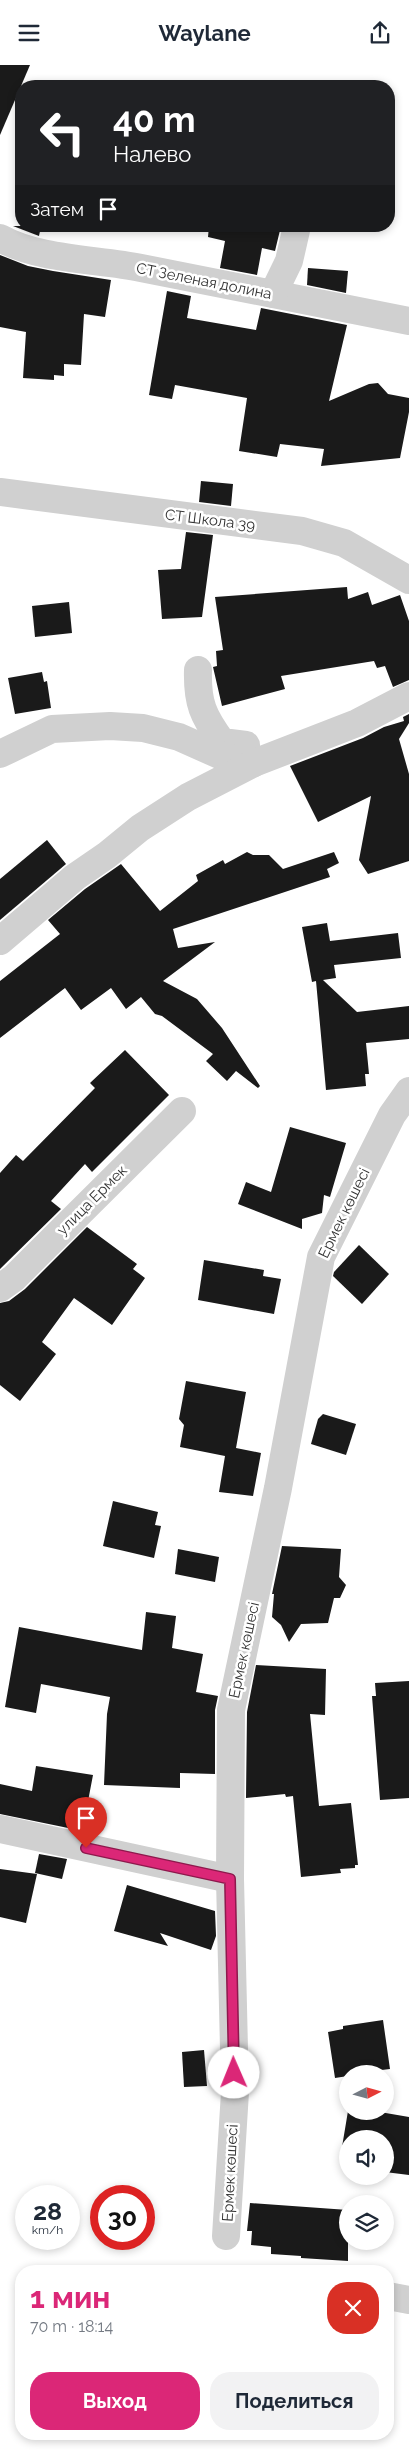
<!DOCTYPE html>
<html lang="ru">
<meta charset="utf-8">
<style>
body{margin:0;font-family:Raleway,sans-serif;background:#f2f2f3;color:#1f2937;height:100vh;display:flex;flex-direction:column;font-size:19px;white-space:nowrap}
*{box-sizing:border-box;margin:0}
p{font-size:16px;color:#747a83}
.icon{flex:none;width:28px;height:28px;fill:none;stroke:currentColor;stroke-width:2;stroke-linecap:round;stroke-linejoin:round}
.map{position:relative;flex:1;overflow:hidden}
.drawer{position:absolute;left:15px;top:2200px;width:379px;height:175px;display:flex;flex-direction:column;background:#fff;border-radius:20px;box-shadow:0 2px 8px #0003}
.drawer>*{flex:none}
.banner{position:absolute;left:15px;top:15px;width:380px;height:152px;border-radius:20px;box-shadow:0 2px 8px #0003;background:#202124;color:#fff;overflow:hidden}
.needle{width:32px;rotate:84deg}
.tools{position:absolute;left:339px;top:2000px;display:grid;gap:10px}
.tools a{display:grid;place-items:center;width:55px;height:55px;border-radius:50%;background:#fff;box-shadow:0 2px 8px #0003;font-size:25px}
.speed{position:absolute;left:15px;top:2120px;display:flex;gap:10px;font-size:25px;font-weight:700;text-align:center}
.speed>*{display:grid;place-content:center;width:65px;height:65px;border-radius:50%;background:#fff;box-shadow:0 2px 8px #0003;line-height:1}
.speed small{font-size:12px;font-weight:400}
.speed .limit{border:8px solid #d22;background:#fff;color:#111}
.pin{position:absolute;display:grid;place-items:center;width:42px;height:42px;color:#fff;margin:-51px -21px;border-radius:50% 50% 50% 0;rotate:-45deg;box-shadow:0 0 5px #0007}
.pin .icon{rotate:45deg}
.me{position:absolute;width:55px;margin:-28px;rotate:359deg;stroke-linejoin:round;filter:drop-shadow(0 0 4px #0008)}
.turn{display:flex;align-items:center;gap:18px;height:105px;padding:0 15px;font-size:22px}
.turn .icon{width:65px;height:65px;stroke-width:2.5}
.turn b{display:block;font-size:35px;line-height:42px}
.then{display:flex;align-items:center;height:48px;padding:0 15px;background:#0003;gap:10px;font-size:19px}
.round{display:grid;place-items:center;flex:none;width:52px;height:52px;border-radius:20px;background:#f2f2f3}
.head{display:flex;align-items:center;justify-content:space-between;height:85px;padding:0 15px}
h1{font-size:30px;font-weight:700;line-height:38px;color:#db2777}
.button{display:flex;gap:10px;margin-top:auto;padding:10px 15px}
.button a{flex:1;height:58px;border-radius:20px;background:#db2777;color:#fff;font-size:20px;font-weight:700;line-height:58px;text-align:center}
.button a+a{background:#f2f2f3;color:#1f2937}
header{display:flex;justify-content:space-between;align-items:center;height:65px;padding:0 15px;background:#fff;font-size:22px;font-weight:700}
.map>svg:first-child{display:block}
</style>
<header><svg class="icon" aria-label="menu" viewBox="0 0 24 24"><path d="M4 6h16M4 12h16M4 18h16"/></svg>Waylane<svg class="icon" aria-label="share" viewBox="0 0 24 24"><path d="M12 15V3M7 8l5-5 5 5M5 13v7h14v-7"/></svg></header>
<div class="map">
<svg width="409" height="2390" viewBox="0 0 409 2390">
<rect width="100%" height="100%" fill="#fff"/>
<g fill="#1a1a1a">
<path d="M0 0H30L0 70Z"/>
<path d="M13 161H41L39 171Z"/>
<path d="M209 161H281L275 186 262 183 257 210 220 203 225 176 208 172Z"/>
<path d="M0 190 28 201 53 206 111 215 105 252 84 249 81 300 64 299V311L54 310V315L23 313 26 267 0 262Z"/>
<path d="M308 203 348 206 346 228 307 220Z"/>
<path d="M167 226 191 231 187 253 256 265 261 243 347 260 329 336 369 319 378 318 388 329 409 333V347L400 393 321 401 324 384 280 379 277 392 239 386 247 333 175 320 172 334 149 330Z"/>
<path d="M201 416 233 419 231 441 199 437Z"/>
<path d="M186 467 213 470 202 552 162 554 158 505 181 504Z"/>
<path d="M347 522 348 534 368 527 372 540 400 530 409 556V615L393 622 385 601 377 603 374 596 281 611 285 624 222 641 213 602 217 601 216 586 223 585 215 532Z"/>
<path d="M69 537 72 568 35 572 32 541Z"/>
<path d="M42 607 44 617 47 616 51 643 15 649 8 613Z"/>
<path d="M409 649V658L399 674 409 709V796L368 809 359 795 371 731 318 757 290 701 363 673 384 662 404 656 403 652Z"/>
<path d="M47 775 66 799 0 855V814Z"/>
<path d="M247 787 253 790H269L283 804 334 787 339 798 327 804 330 812 173 864 178 883 215 877 163 916 197 934 222 963 260 1021 258 1023 236 1006 227 1016 206 996 213 989 162 951 155 949 141 932 126 944 111 923 81 945 65 923 0 973V916L60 869 48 855 85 824 121 799 160 846 198 816 196 810 223 795 225 799Z"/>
<path d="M327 858 330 876 398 868 401 893 334 900 336 913 323 915 357 947 409 941V974L366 978 369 1009H365L366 1021 326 1025 316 916 312 917 302 862Z"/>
<path d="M125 985 169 1030 92 1107 85 1099 51 1136 61 1144 0 1204V1108L16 1090 23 1096 95 1023 90 1018Z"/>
<path d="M290 1062 346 1078 330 1132 324 1130 322 1148 302 1154V1164L238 1139 246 1117 271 1127Z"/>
<path d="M87 1162 137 1199 133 1204 145 1213 112 1260 74 1233 42 1277 56 1289 20 1336 0 1320V1238L9 1236 25 1224Z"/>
<path d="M359 1180 389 1209 362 1239 333 1211 334 1207Z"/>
<path d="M204 1195 264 1205 263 1211 281 1214 274 1249 198 1235Z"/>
<path d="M186 1316 246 1327 236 1383 261 1388 253 1431 219 1427 225 1391 180 1382 184 1360 179 1354Z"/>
<path d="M323 1349 356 1359 346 1390 311 1379 318 1354Z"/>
<path d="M113 1436 158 1447 155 1460 161 1461 154 1493 103 1481Z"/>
<path d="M282 1481 341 1484 339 1512 346 1520 340 1533H334L328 1558 301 1559 289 1577 281 1560 272 1552 274 1529H272Z"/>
<path d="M178 1484 219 1492 215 1517 175 1509Z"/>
<path d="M146 1547 176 1551 172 1583 203 1589 196 1627 218 1631 215 1645V1709L180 1708V1723L104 1720 107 1649 110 1632 41 1619 36 1648 5 1642 19 1562 142 1585Z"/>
<path d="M256 1600 326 1604 325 1650 310 1649 319 1741 351 1738 358 1800H355V1803L340 1804 341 1808 301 1812 293 1731 286 1732 285 1729 246 1733 247 1647Z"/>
<path d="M409 1616V1733L380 1735 372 1631H376L375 1618Z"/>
<path d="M36 1701 93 1710 85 1752H80L78 1762 74 1761 73 1764 0 1749V1719L32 1726Z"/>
<path d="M39 1789 67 1794 62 1814 35 1808Z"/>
<path d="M0 1804 37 1809 26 1858 0 1852Z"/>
<path d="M127 1820 215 1846 216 1871 211 1885 160 1868 168 1881 114 1866Z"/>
<path d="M383 1955 390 2004 348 2009V2011L335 2013 328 1967 343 1964V1961Z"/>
<path d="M204 1985 207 2021 184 2022 182 1987Z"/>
<path d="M348 2046H374L409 2052V2110L385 2107V2074H348V2083L342 2082Z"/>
<path d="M250 2138 348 2145V2196L301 2193V2191L271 2189V2182L251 2180 252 2166H247Z"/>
</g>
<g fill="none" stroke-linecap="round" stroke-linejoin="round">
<g stroke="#d0d0d0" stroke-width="28">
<path d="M0 173C39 195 97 194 141 203 230 220 319 239 409 256"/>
<path d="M273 229 289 196 297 161"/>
<path d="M0 427 302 466 344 478 409 515"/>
<path d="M198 605C197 638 203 651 222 677L246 680"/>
<path d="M0 689 52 664 110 661 143 663 179 672 224 692 254 698"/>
<path d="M0 876 75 812 107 790 140 763 188 732 254 698 357 658 409 631"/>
<path d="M0 1223 14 1213 182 1046"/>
<path d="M0 1764 230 1814"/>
<path d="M226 2171 235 2027 230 1814 231 1645 278 1423 321 1192 392 1050 409 1026"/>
<path d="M388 2231 409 2235"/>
</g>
</g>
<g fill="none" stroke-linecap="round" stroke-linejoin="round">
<g stroke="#8e194d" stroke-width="12">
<path id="route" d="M86 1783 230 1814 234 2008"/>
</g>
<use href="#route" stroke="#db2777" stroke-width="9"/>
</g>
<g text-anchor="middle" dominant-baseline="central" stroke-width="5" stroke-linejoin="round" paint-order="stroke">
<g font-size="15" fill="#333" stroke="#fff">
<text transform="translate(204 216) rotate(11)">СТ Зеленая долина</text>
<text transform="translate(210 455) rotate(7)">СТ Школа 39</text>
<text transform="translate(92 1135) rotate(-45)">улица Ермек</text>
<text transform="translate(344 1148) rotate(-64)">Ермек көшесі</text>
<text transform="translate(244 1585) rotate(-78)">Ермек көшесі</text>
<text transform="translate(230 2108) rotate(-87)">Ермек көшесі</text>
</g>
</g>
</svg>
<div class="tools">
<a><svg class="needle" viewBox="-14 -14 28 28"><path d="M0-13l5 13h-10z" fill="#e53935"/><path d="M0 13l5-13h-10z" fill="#747a83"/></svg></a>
<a><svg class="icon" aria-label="sound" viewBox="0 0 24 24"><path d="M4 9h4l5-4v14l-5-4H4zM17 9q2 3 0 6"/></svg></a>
<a><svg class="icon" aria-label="layers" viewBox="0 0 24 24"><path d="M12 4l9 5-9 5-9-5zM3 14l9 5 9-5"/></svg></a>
</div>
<div class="speed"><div>28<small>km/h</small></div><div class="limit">30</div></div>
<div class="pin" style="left:86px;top:1783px;background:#d93025"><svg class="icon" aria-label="arrive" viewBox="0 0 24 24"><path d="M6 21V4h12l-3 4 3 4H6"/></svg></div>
<svg class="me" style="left:234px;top:2008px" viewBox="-20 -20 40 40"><circle r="19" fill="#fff"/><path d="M0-13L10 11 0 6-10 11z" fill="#db2777"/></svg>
<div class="banner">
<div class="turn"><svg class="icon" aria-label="left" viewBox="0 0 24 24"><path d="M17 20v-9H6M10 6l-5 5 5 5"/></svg><div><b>40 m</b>Налево</div></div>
<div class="then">Затем<svg class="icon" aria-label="arrive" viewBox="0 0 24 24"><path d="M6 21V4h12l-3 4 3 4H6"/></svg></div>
</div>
<section class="drawer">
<div class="head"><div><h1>1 мин</h1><p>70 m · 18:14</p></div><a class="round" style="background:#d93025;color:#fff"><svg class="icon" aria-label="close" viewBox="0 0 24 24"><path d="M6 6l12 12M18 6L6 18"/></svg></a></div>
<div class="button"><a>Выход</a><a>Поделиться</a></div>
</section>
</div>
